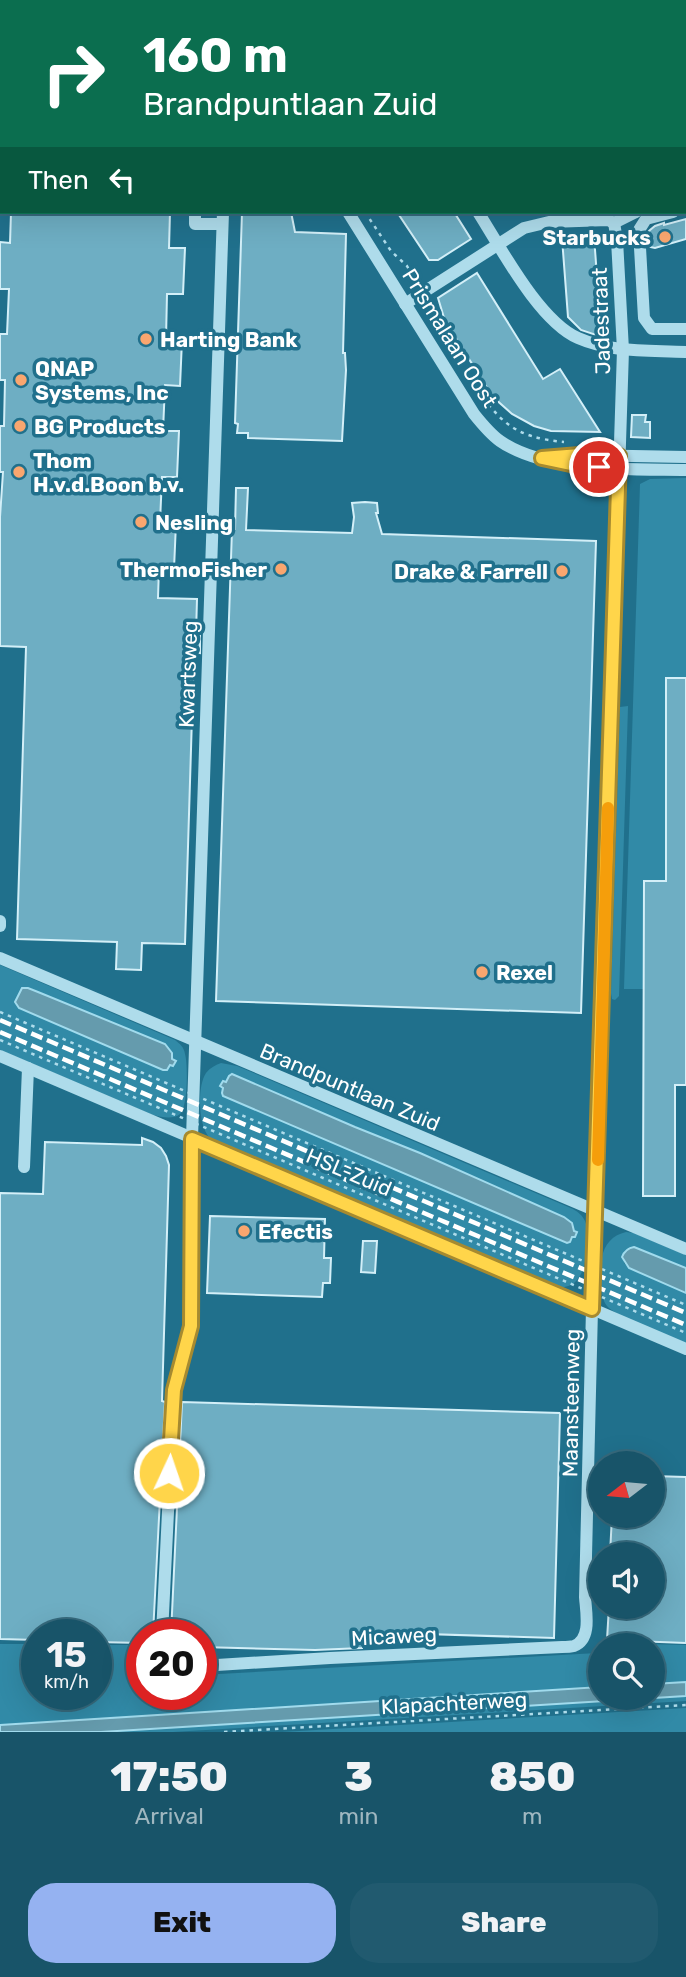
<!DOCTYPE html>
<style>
body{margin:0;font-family:Rubik,sans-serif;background:#215a6f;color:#f1f3f6;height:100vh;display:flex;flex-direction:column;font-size:26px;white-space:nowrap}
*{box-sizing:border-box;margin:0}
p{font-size:23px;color:#9fb7c0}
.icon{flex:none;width:38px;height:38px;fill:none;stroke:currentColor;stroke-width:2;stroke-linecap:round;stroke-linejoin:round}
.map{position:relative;height:1732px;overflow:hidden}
.panel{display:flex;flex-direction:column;background:#185469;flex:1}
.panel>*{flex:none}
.guide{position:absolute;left:0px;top:0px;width:686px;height:214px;box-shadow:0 7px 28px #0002,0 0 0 2px #366a7d;background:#0b6e4f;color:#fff;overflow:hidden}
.needle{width:46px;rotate:254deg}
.tools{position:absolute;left:588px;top:1451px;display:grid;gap:14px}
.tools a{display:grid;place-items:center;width:77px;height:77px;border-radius:50%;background:#185469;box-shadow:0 7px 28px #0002,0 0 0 2px #366a7d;font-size:35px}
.speed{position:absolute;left:21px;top:1619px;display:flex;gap:14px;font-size:35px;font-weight:700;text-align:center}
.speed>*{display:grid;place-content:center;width:91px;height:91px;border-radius:50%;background:#185469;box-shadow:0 7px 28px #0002,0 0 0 2px #366a7d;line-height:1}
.speed small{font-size:18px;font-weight:400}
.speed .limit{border:10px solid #d22;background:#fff;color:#111}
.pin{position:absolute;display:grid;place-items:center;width:60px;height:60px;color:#fff;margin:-30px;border:4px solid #fff;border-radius:50%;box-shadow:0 2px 7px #0007}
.me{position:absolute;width:77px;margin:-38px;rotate:3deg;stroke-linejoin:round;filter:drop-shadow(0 0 5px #0008)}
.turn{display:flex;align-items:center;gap:24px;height:147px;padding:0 28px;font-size:32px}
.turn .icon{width:91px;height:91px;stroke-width:2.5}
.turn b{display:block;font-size:49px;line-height:60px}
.then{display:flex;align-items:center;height:66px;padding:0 28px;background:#0003;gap:14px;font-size:26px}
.eta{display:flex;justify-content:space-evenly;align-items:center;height:119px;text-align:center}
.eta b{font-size:42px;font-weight:800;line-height:49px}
.cta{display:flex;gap:14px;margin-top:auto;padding:14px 28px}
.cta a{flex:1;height:80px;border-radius:28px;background:#95b2f1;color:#111;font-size:28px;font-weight:800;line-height:80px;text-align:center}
.cta a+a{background:#215a6f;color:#f1f3f6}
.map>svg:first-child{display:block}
</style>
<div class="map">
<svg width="686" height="1732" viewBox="0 0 686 1732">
<rect width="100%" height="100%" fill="#20708c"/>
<g fill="#318aa7">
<path d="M686 478V677L666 678 665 881H643V989H624L640 484 650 479Z"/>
<path d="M628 706 619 996 615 1000 612 999 611 993 620 707Z"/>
<path d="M0 965 175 1040C180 1044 184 1047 185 1054 188 1064 188 1107 180 1114 173 1120 161 1117 153 1115L0 1050Z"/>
<path d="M221 1063 237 1066 573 1209C578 1212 582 1215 585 1221 588 1228 588 1236 587 1244 586 1264 582 1291 555 1287L210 1138C198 1127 197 1086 206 1073 210 1068 215 1065 221 1063Z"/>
<path d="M626 1232 634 1233 686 1255V1268L643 1250 630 1247 624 1258V1263L629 1268 686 1293V1343C670 1336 616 1317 607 1306 599 1297 601 1269 602 1258 604 1244 613 1235 626 1232Z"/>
<path d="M606 1643 686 1645V1682L653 1684V1645H605Z"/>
<path d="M0 1644H37V1694H96V1645H142V1694H201V1675L597 1653 600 1650V1687L0 1725Z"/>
<path d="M686 1696V1701L173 1732H101Z"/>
<path d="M686 1708V1732H282Z"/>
</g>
<g fill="#659bad" stroke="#a1dbed" stroke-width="2">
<path d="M22 988H28L38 992 165 1044 172 1053V1059L176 1061 173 1066 170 1065 167 1070H163L19 1008 15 1002Z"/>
<path d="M232 1074 355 1127 420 1153 564 1217 572 1223 574 1231 577 1232 575 1237H572L570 1242 567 1243 223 1096 222 1093 223 1088 220 1086 223 1081 226 1082 229 1076Z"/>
<path d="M634 1247 686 1268V1293L629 1268 622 1257C624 1252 628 1248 634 1247Z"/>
<path d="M686 1682V1696L101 1732H0V1725L600 1687V1698H653V1684Z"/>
</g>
<g fill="#6eaec3" stroke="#d3eff8" stroke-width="2">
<path d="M11 212H170L169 248H185L183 294H167L166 339 182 340 180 386 165 385 163 431H179L177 477H162L160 522 176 523 174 569 159 568 158 598 197 599 196 634H200V653L194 652 185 944 142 943 141 970 116 969 117 942 17 939 26 647 0 646V517L3 472H0V426H4L5 380H0V334H7L9 289H0V242L10 243Z"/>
<path d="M242 212H291L295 232 346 234 343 353H345L346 370 342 441 248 438V433H237L238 424 235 423Z"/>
<path d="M397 212H454L471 239 438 260H429Z"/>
<path d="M686 219V239L655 248 650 247 648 232 650 230 655 226 664 223V225Z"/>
<path d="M594 236 601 331 596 335 581 330 568 317 562 238Z"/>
<path d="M477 273 543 379 560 369 600 432 551 431 534 426 512 414 493 397 445 321 438 298Z"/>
<path d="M632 415H646L645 422H650V438L631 437Z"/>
<path d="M236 488H248L246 530 352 533 354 517 352 503 365 502 377 503 378 513H376L382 534 596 541 581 1013 216 1001 232 529H235Z"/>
<path d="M666 678H686V1085H675V1196H643L644 881H666Z"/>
<path d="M142 1138 153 1142 161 1148 166 1156 169 1165 162 1401 165 1402 153 1634H142V1643L96 1642V1634H37V1640L0 1639V1193L43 1194 45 1142 142 1145Z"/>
<path d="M210 1216 325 1219 324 1258H331L330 1283H323L322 1297 207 1293Z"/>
<path d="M363 1241H377L375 1273 361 1272Z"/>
<path d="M182 1402 560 1413 554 1638 362 1632V1648L315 1650 201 1647V1634H171Z"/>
<path d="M653 1476 686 1477V1643L607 1640 609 1606H653V1554H610L612 1516H653Z"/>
</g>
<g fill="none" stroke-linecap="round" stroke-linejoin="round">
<g stroke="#aedceb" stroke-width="2.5" stroke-dasharray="3.5 5" stroke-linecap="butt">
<path d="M0 94H2"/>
<path d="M365 212 391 251 407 266 416 282"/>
<path d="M429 302C434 311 437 322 442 332 450 348 460 363 470 378 498 420 511 437 564 442"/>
<path d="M224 1732 686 1705"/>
</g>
<g stroke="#aedceb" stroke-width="12">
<path d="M0 112H2"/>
<path d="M0 138H2"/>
<path d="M684 146 686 152"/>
<path d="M684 192 686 190"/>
<path d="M684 209 686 210"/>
<path d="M195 212V224H222"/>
<path d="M348 212 474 414C482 424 490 434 500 441 546 473 631 469 686 470"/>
<path d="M478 212C501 248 539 321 578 338 612 353 650 350 686 352"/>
<path d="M673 212 646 219 639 230 644 318 652 329H686"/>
<path d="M614 223 636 212"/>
<path d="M405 304 524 228 549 222 608 220 614 223"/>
<path d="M557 457 580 455 686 457"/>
<path d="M0 926V921"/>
<path d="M0 958 686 1249"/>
<path d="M0 1056 686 1349"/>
<path d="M24 1167 28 1068"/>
<path d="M162 1634 174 1390 191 1326 192 1138 223 212"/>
<path d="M201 1666 330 1658 562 1647C566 1647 570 1647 574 1646 592 1639 586 1612 585 1597L592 1309 623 350 617 240 614 223"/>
</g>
<g stroke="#f3fbfe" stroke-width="18">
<path d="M444 2 453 0"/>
<path d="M684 7 686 6"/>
<path d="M0 31H2"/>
<path d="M0 56H2"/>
</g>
<g stroke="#fff" stroke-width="4.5" stroke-dasharray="12 5" stroke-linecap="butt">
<path d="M0 1020 686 1313"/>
<path d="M0 1032 686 1325"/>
</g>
<g stroke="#aedceb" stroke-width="2.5" stroke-dasharray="3.5 5" stroke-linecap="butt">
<path d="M0 1012 686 1305"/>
<path d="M0 1040 686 1333"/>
</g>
</g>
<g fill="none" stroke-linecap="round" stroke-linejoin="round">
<g stroke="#a68a30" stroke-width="18">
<path id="route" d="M169 1473 174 1390 191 1326 192 1139 592 1309 619 456 580 455 542 458 580 466 599 467"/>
</g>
<use href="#route" stroke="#ffd54a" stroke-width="12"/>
<path stroke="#f59e0b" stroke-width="12" d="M598 1160 608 808"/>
</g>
<g fill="#f9a66f" stroke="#20708c" stroke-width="2.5">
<circle cx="665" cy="237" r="7"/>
<circle cx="146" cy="339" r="7"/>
<circle cx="21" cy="380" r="7"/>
<circle cx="20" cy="426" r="7"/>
<circle cx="19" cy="472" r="7"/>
<circle cx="141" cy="522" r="7"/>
<circle cx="281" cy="569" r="7"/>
<circle cx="562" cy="571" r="7"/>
<circle cx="482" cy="972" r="7"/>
<circle cx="244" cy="1231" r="7"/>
</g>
<g text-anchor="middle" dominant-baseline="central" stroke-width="7" stroke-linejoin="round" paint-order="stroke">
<g font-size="21" font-weight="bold" fill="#fff" stroke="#20708c" text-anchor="start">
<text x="651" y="237" text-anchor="end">Starbucks</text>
<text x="160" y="339">Harting Bank</text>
<text x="35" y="368">QNAP<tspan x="35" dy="24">Systems, Inc</tspan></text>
<text x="34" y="426">BG Products</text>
<text x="33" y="460">Thom<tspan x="33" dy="24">H.v.d.Boon b.v.</tspan></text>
<text x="155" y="522">Nesling</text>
<text x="267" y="569" text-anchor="end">ThermoFisher</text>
<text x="548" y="571" text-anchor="end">Drake &amp; Farrell</text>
<text x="496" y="972">Rexel</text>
<text x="258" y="1231">Efectis</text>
</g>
<g font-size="21" fill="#fff" stroke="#20708c">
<text transform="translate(601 321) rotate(-92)">Jadestraat</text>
<text transform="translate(450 338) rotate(58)">Prismalaan Oost</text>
<text transform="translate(188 674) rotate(-88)">Kwartsweg</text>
<text transform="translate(350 1087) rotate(23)">Brandpuntlaan Zuid</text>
<text transform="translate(349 1172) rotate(23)">HSL-Zuid</text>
<text transform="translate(571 1403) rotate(-89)">Maansteenweg</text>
<text transform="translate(394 1636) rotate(-3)">Micaweg</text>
<text transform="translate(454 1703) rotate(-3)">Klapachterweg</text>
</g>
</g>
</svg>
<div class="tools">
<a><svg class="needle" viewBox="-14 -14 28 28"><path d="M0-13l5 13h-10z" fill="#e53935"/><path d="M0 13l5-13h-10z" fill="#9fb7c0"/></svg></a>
<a><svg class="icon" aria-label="sound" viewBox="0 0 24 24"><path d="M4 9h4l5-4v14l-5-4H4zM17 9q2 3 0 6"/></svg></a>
<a><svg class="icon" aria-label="search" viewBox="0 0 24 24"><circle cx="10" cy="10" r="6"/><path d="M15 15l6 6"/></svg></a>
</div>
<div class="speed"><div>15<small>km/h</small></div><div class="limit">20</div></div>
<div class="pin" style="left:599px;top:467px;background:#d93025"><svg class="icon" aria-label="arrive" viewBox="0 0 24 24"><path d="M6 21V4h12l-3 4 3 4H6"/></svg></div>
<svg class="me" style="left:169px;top:1473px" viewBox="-20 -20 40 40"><circle r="17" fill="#ffd54a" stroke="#fff" stroke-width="3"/><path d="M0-11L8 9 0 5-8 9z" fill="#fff"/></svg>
<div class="guide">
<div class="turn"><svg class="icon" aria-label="right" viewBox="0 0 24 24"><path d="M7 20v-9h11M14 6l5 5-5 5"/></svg><div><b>160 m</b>Brandpuntlaan Zuid</div></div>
<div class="then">Then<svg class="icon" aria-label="left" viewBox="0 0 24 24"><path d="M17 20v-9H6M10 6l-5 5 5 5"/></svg></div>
</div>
</div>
<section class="panel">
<div class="eta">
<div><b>17:50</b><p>Arrival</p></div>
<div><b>3</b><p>min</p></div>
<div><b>850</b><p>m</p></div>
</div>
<div class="cta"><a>Exit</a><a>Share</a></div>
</section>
